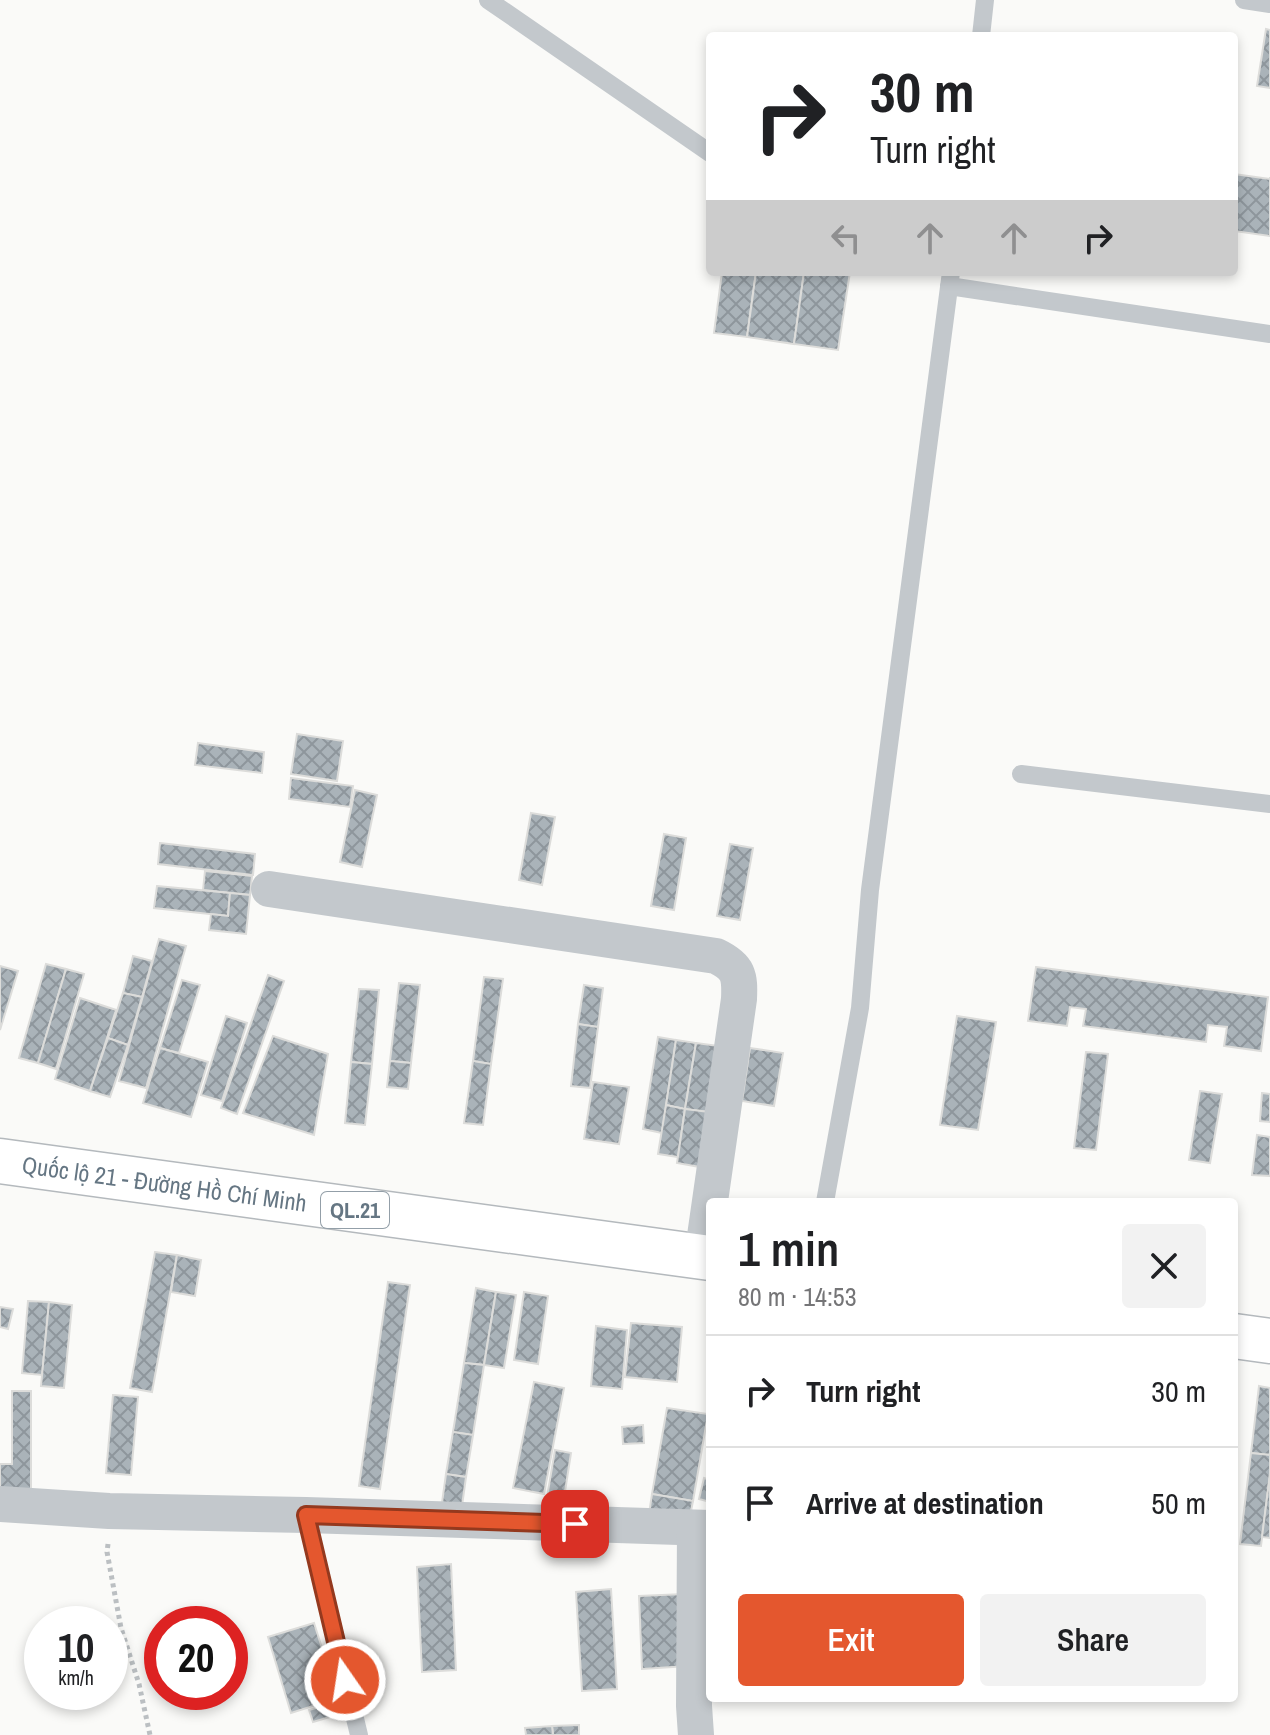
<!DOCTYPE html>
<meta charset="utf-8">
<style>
body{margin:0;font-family:"Archivo Narrow",sans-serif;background:#f2f2f2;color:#202124;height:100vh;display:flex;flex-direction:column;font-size:30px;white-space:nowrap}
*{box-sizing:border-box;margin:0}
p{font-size:26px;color:#757577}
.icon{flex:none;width:44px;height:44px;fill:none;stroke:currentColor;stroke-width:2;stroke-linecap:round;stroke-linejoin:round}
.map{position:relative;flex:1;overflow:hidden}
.side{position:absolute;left:706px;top:1198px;width:532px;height:504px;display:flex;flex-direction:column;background:#fff;border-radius:8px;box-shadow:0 4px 12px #0003}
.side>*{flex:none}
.top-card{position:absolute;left:706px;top:32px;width:532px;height:244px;border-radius:8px;box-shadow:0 4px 12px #0003;background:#fff;color:#202124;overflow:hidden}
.speed{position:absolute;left:24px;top:1606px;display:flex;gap:16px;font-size:40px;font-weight:700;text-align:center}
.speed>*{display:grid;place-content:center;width:104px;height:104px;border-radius:50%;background:#fff;box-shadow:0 4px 12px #0003;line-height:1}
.speed small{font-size:20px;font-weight:400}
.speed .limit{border:12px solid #d22;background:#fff;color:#111}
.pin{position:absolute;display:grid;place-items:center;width:68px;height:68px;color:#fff;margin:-34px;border-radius:16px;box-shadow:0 4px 12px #0006}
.me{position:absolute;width:88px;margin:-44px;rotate:347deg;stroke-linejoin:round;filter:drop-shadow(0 0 6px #0008)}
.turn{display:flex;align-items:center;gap:28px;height:168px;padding:0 32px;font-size:36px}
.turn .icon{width:104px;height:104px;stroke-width:2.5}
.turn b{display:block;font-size:56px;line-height:68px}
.lanes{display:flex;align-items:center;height:76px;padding:0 32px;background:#0003;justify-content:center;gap:40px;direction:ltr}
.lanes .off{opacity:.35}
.round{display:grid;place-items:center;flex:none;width:84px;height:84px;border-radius:8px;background:#f2f2f2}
.summary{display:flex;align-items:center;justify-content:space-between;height:136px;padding:0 32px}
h1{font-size:48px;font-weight:600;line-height:60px}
.button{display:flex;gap:16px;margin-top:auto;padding:16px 32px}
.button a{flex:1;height:92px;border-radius:8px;background:#e4572e;color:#fff;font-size:32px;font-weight:600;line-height:92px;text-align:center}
.button a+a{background:#f2f2f2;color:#202124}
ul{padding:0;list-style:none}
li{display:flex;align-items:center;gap:24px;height:112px;padding:0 32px;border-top:2px solid #e0e0e0}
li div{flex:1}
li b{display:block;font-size:30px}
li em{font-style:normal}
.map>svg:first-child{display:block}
</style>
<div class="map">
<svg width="1270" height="1735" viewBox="0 0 1270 1735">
<defs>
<pattern id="building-cross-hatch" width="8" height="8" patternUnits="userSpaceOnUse" patternTransform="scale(2)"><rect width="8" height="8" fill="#aab3b9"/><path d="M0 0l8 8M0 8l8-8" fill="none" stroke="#8e969c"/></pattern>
</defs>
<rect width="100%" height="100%" fill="#fafaf8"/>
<g fill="url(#building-cross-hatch)" stroke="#dcdcda" stroke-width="2">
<path d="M1266 29 1270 30V88L1257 86Z"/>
<path d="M1234 174 1270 179V177V236L1234 231Z"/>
<path d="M722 272H756L747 337 714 333Z"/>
<path d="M756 272H804L794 344 747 337Z"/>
<path d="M804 272H850L838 350 794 344Z"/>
<path d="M297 734 343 741 337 781 291 774Z"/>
<path d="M198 743 264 752 262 773 195 765Z"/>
<path d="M291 778 353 786 350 807 289 799Z"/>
<path d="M355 790 377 795 362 867 340 862Z"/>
<path d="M531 813 555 817 542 885 519 880Z"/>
<path d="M664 834 686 838 674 910 651 906Z"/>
<path d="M160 843 255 854 253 875 158 864Z"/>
<path d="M730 844 753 848 740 920 717 916Z"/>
<path d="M205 871 252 876 250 895 203 890Z"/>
<path d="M157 886 230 893 228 916 154 908Z"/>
<path d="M230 893 250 895 246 934 209 930 211 914 228 916Z"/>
<path d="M159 939 186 946 146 1088 119 1081Z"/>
<path d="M133 956 152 961 142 997 123 993Z"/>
<path d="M46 964 66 969 38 1063 19 1058Z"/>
<path d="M0 966 18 971 0 1030Z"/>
<path d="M1036 967 1268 997 1261 1051 1224 1046 1227 1027 1208 1025 1206 1042 1083 1026 1086 1009 1070 1007 1067 1026 1028 1021Z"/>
<path d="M66 969 84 974 56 1069 38 1063Z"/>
<path d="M268 975 284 981 237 1114 221 1108Z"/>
<path d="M484 977 503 979 491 1064 473 1061Z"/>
<path d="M182 980 200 985 179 1053 160 1048Z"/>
<path d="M399 983 420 985 411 1063 390 1061Z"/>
<path d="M584 985 603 988 598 1027 578 1024Z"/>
<path d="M359 989 379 990 372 1064 351 1062Z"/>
<path d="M123 993 142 997 128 1045 108 1038Z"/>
<path d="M80 998 116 1010 90 1091 55 1079Z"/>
<path d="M226 1016 247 1023 222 1101 201 1095Z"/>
<path d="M957 1016 996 1022 978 1130 940 1125Z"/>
<path d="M578 1024 598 1027 590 1088 571 1086Z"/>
<path d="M273 1036 328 1054 314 1135 243 1113Z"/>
<path d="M658 1037 676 1040 662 1133 643 1129Z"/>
<path d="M108 1038 128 1045 110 1097 90 1091Z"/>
<path d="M676 1040 696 1043 685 1109 666 1105Z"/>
<path d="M696 1043 719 1046 709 1112 685 1109Z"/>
<path d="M160 1048 208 1062 191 1117 143 1103Z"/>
<path d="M750 1048 783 1053 774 1106 742 1101Z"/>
<path d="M1086 1052 1108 1054 1096 1150 1074 1148Z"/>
<path d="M390 1061 411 1063 408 1089 387 1087Z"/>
<path d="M473 1061 491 1064 483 1125 464 1123Z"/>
<path d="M351 1062 372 1064 365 1125 345 1123Z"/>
<path d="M593 1082 629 1087 619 1144 584 1139Z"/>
<path d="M1200 1091 1222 1094 1210 1163 1189 1160Z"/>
<path d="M1262 1093 1270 1094V1122L1260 1121Z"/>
<path d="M666 1105 685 1109 678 1157 658 1154Z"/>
<path d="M685 1109 709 1112 700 1167 677 1163Z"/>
<path d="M1257 1135 1270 1137V1176L1252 1175Z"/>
<path d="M155 1252 177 1255 152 1392 130 1388Z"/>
<path d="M177 1255 201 1260 195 1296 171 1292Z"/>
<path d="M388 1282 410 1285 380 1489 359 1486Z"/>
<path d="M476 1288 496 1292 484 1365 464 1363Z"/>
<path d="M496 1292 516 1295 504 1368 484 1365Z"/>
<path d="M524 1292 548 1296 538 1364 514 1360Z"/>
<path d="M28 1301 49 1302 42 1375 22 1373Z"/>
<path d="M49 1302 72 1305 64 1388 41 1386Z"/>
<path d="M0 1307 13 1309 8 1329 0 1327Z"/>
<path d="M631 1323 682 1327 677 1382 625 1377Z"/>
<path d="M596 1326 627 1330 622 1389 591 1386Z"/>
<path d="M464 1363 484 1365 473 1435 453 1432Z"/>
<path d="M534 1382 564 1388 544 1494 513 1488Z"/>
<path d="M1259 1386 1270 1388V1455L1251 1453Z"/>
<path d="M12 1391H31V1495H0V1464H12Z"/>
<path d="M113 1395 138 1397 131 1475 106 1473Z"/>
<path d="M667 1408 708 1414 693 1501 652 1494Z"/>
<path d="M643 1425 644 1443 623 1444 622 1427Z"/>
<path d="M453 1432 473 1435 466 1477 446 1474Z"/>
<path d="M555 1450 571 1453 562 1511 545 1509Z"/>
<path d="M1251 1453 1270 1455V1474L1261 1546 1240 1544Z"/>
<path d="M446 1474 466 1477 461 1513 441 1510Z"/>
<path d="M1270 1474V1538L1262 1537Z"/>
<path d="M704 1478 710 1480V1502L699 1499Z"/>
<path d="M652 1494 693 1501 689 1521 649 1514Z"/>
<path d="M451 1564 456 1670 422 1672 417 1567Z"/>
<path d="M611 1589 617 1689 582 1691 576 1592Z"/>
<path d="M684 1594 688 1666 642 1669 639 1596Z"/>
<path d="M314 1623 338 1698 291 1713 268 1637Z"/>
<path d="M330 1704 333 1716 313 1722 309 1710Z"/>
<path d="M579 1725V1735H553L552 1726Z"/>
<path d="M552 1726 553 1735H526L525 1728Z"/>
</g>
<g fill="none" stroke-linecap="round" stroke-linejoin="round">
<g stroke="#b4b9bd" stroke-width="47">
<g id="trunk">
<path id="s1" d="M0 1161 710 1258"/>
<path d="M1234 1336 1270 1341"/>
</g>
</g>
<path stroke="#bbbfc2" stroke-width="5" stroke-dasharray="4 4" stroke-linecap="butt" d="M108 1544 107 1552 121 1628 139 1684 150 1735"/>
<g stroke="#c3c8cc" stroke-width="18">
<path d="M488 0 710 153"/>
<path d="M1244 0 1270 4"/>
<path d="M981 36 985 0"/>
<path d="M949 286 1270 334"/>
<path d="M1021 774 1270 804"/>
<path d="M825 1202 860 1008 870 890 951 272"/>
<path d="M306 1515 359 1735"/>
</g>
<g stroke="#c3c8cc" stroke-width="36">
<path d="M269 889 716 956C739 967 740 976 739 999L702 1257"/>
<path d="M0 1504 109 1511 306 1515 710 1528"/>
<path d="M695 1528 694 1706 696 1735"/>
</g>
<use href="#trunk" stroke="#fff" stroke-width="44"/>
</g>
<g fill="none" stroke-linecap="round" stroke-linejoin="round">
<g stroke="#94391e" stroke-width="20">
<path id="route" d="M345 1680 306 1515 575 1524"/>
</g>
<use href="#route" stroke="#e4572e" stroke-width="14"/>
</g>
<g text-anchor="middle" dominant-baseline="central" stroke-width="8" stroke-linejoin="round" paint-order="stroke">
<rect fill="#fff" stroke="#939fa8" stroke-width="2" x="321" y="1192" width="68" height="36" rx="6"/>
<g font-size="22" font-weight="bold" fill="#657683">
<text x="355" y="1210">QL.21</text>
</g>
<g font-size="24" fill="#657683" stroke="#fff">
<text stroke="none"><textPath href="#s1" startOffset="166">Quốc lộ 21 - Đường Hồ Chí Minh</textPath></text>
</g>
</g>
</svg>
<div class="speed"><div>10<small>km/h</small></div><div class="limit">20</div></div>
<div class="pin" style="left:575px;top:1524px;background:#d93025"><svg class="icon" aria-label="arrive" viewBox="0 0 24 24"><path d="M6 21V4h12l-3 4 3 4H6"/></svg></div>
<svg class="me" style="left:345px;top:1680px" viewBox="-20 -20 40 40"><circle r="17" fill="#e4572e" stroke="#fff" stroke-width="3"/><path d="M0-11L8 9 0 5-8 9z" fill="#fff"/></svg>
<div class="top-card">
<div class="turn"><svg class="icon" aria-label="right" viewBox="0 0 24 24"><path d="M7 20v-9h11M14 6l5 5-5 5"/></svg><div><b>30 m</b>Turn right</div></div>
<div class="lanes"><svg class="icon off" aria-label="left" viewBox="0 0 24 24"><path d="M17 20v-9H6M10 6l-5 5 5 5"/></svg><svg class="icon off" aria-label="ahead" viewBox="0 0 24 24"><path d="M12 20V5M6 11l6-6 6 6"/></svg><svg class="icon off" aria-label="ahead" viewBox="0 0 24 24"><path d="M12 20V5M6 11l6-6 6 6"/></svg><svg class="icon" aria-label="right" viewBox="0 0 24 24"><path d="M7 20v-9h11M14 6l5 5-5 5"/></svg></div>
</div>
<section class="side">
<div class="summary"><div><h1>1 min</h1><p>80 m · 14:53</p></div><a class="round"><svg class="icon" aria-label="close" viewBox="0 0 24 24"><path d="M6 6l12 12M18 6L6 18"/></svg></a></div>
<ul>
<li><svg class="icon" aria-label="right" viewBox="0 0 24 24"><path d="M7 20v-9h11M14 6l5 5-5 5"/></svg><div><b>Turn right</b></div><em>30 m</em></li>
<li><svg class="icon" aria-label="arrive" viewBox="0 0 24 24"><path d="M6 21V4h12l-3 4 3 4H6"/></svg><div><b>Arrive at destination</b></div><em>50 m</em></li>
</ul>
<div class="button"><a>Exit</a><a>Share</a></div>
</section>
</div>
